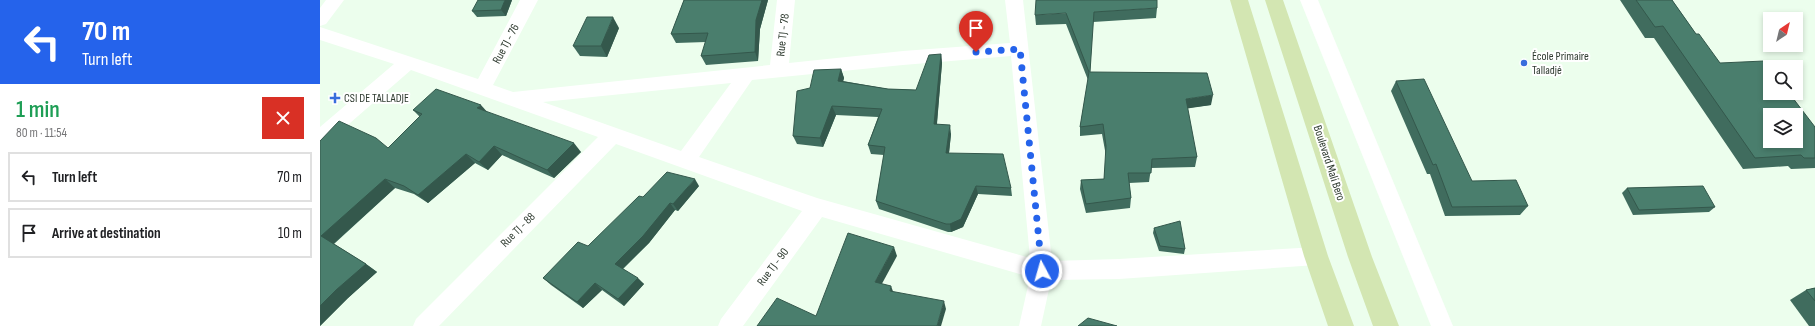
<!DOCTYPE html>
<meta charset="utf-8">
<style>
body{margin:0;font-family:"Sofia Sans Condensed",sans-serif;background:#f6f6f6;color:#202124;height:100vh;display:flex;flex-direction:column;font-size:15px;white-space:nowrap}
*{box-sizing:border-box;margin:0}
p{font-size:13px;color:#757577}
.icon{flex:none;width:22px;height:22px;fill:none;stroke:currentColor;stroke-width:2;stroke-linecap:round;stroke-linejoin:round}
.map{position:relative;flex:1;overflow:hidden}
.panel{display:flex;flex-direction:column;background:#fff;width:320px}
.panel>*{flex:none}
.guide{background:#2563eb;color:#fff;overflow:hidden}
.needle{width:26px;rotate:35deg}
.fabs{position:absolute;left:1443px;top:12px;display:grid;gap:8px}
.fabs a{display:grid;place-items:center;width:40px;height:40px;border-radius:0px;background:#fff;box-shadow:0 2px 6px #0003;font-size:20px}
.pin{position:absolute;display:grid;place-items:center;width:34px;height:34px;color:#fff;margin:-41px -17px;border-radius:50% 50% 50% 0;rotate:-45deg;box-shadow:0 0 4px #0007}
.pin .icon{rotate:45deg}
.me{position:absolute;width:44px;margin:-22px;rotate:354deg;stroke-linejoin:round;filter:drop-shadow(0 0 3px #0008)}
.turn{display:flex;align-items:center;gap:14px;height:84px;padding:0 16px;font-size:18px}
.turn .icon{width:52px;height:52px;stroke-width:2.5}
.turn b{display:block;font-size:28px;line-height:34px}
.round{display:grid;place-items:center;flex:none;width:42px;height:42px;border-radius:0px;background:#f6f6f6}
.overview{display:flex;align-items:center;justify-content:space-between;height:68px;padding:0 16px}
h1{font-size:24px;font-weight:600;line-height:30px;color:#1e9e55}
ul{padding:0;list-style:none}
li{display:flex;align-items:center;gap:12px;height:50px;margin:0 8px 6px;padding:0 8px;border:2px solid #e0e0e0;border-radius:0px}
li div{flex:1}
li b{display:block;font-size:15px}
li em{font-style:normal}
main{display:flex;flex:1;min-height:0}
.map>svg:first-child{display:block}
</style>
<main>
<section class="panel">
<div class="guide">
<div class="turn"><svg class="icon" aria-label="left" viewBox="0 0 24 24"><path d="M17 20v-9H6M10 6l-5 5 5 5"/></svg><div><b>70 m</b>Turn left</div></div>
</div>
<div class="overview"><div><h1>1 min</h1><p>80 m · 11:54</p></div><a class="round" style="background:#d93025;color:#fff"><svg class="icon" aria-label="close" viewBox="0 0 24 24"><path d="M6 6l12 12M18 6L6 18"/></svg></a></div>
<ul>
<li><svg class="icon" aria-label="left" viewBox="0 0 24 24"><path d="M17 20v-9H6M10 6l-5 5 5 5"/></svg><div><b>Turn left</b></div><em>70 m</em></li>
<li><svg class="icon" aria-label="arrive" viewBox="0 0 24 24"><path d="M6 21V4h12l-3 4 3 4H6"/></svg><div><b>Arrive at destination</b></div><em>10 m</em></li>
</ul>
</section>
<div class="map">
<svg width="1495" height="326" viewBox="0 0 1495 326">
<rect width="100%" height="100%" fill="#ecfeed"/>
<g fill="none" stroke-linecap="round" stroke-linejoin="round">
<g fill="#fff" fill-rule="evenodd">
<path d="M6 0H24L6 24 0 26V8Z"/>
<path d="M200 0H218L173 85 193 92 450 65 457 0H475L469 63 583 51 690 43 685 0H703L732 261 799 259 996 247 1004 249 1007 256 1004 263 996 265 799 279 731 280 721 326H699L710 277 502 217 423 326H398L401 319 482 211 296 144 119 326H93L96 319 278 137 91 70 7 143 0 146V127L74 64 0 40V27L158 79ZM691 56 710 258 497 198 379 157 432 80 583 65ZM411 83 361 151 223 102Z"/>
<path d="M980 0H998L1133 326H1111Z"/>
</g>
<g fill="#d3e6b2" fill-rule="evenodd">
<path d="M910 0H928L1008 256 1034 326H1008L984 256Z"/>
<path d="M945 0H963L1052 257 1079 326H1053L1028 257Z"/>
</g>
</g>
<g fill="#406c5e">
<path d="M192 0 186 16 157 17 152 11Z"/>
<path d="M364 0H448L440 29 438 61 386 65 381 56 386 42 356 43 351 34Z"/>
<path d="M1300 0H1352L1376 34 1400 63 1495 127V168L1471 169 1468 166 1423 169 1334 38H1325Z"/>
<path d="M837 8 836 18 773 22 770 72 891 105 867 108 877 157 875 167 831 168 829 182 809 183 811 198 810 208 766 213 760 189 761 180 784 179 786 156 782 134 760 136V127L768 80 746 24 716 25 715 15Z"/>
<path d="M299 28 287 57 260 56 253 46Z"/>
<path d="M621 54 622 63 617 124 631 134 629 153 691 188 692 196 658 194 643 227 631 232H628L559 209 556 201 564 155 551 154 548 145 558 117 516 115 503 147 477 144 473 136 490 88 521 69 524 78 523 81 568 89 596 90Z"/>
<path d="M1076 81 1152 181 1208 206 1200 215 1125 216 1110 174H1107L1071 91Z"/>
<path d="M93 110 167 112 261 152 234 178 182 155 168 170 155 163 108 203 94 194 75 188 14 244 46 264 57 272 28 298 0 326V141L68 148 100 117Z"/>
<path d="M379 186 358 211 355 210 329 243 303 269 324 284 304 306 282 290 263 308 231 285 223 278 268 246 323 197Z"/>
<path d="M1349 187 1395 207 1389 212 1313 215 1302 193 1307 188Z"/>
<path d="M834 228 865 249 864 254 839 251 833 233Z"/>
<path d="M1495 288V326H1489L1470 300 1486 290Z"/>
</g>
<g fill="#34584c">
<path d="M185 0H192L186 16 181 10Z"/>
<path d="M442 0H448L440 29 438 61 435 52 436 20Z"/>
<path d="M293 17 299 28 287 57 281 46Z"/>
<path d="M621 54 622 63 616 133 614 124Z"/>
<path d="M521 69 524 78 521 90 518 81Z"/>
<path d="M893 95 891 105 864 109 866 99Z"/>
<path d="M161 105 169 114 157 108Z"/>
<path d="M512 106 516 115 503 147 500 138Z"/>
<path d="M630 125 631 134 628 162 626 153Z"/>
<path d="M254 143 261 152 234 178 227 170Z"/>
<path d="M174 146 182 155 168 170 159 162Z"/>
<path d="M146 154 155 163 108 203 98 195Z"/>
<path d="M65 179 75 188 13 244 1 236Z"/>
<path d="M375 179 379 186 358 211 353 204Z"/>
<path d="M656 186 658 194 643 227 631 232 630 224Z"/>
<path d="M350 203 355 210 329 243 301 270 295 264Z"/>
<path d="M574 247 577 256 558 291 555 282Z"/>
<path d="M46 264 57 272 28 298 0 326V306L16 290Z"/>
<path d="M318 278 324 284 304 306 298 299Z"/>
<path d="M275 283 282 290 263 308 257 302Z"/>
<path d="M571 286 574 294 570 291Z"/>
<path d="M624 301 626 309 621 326H617Z"/>
</g>
<g fill="#4a7e6d" stroke="#34584c" fill-rule="evenodd">
<path d="M158 0H185L181 10 152 11Z"/>
<path d="M364 0H442L436 20 435 52 381 56 388 33 351 34Z"/>
<path d="M716 0H837V8L774 12 770 72 887 73 893 95 866 99 877 157 832 159 831 173H808L811 198 766 204 761 180 784 179 786 146 783 124 760 127 769 72 746 13 715 15Z"/>
<path d="M1316 0H1352L1376 34H1379L1400 63 1444 61 1450 68V93H1469L1495 127V158H1484L1481 155 1435 158 1343 26 1335 27ZM1450 115H1476V141H1450Z"/>
<path d="M267 17H293L281 46H253Z"/>
<path d="M621 54 614 124 630 125 626 153 683 154 691 188 656 186 641 219 630 224H626L556 201 565 147 548 145 562 109 512 106 500 138 473 136 477 91 490 88 494 70 521 69 518 81 568 89 596 90 609 55Z"/>
<path d="M1104 79 1152 181 1196 180 1208 206 1132 207 1116 164 1113 165 1076 81Z"/>
<path d="M116 89 161 105 157 108 254 143 227 170 174 146 159 162 146 154 98 195 84 186 65 179 1 236 46 264 16 290 0 306V141L19 121 56 138 68 148 102 114 93 110Z"/>
<path d="M347 172 375 179 353 204 350 203 323 236 295 264 318 278 298 299 275 283 257 302 223 278 258 242 268 246 319 196 323 197Z"/>
<path d="M1383 186 1395 207 1319 210 1307 188Z"/>
<path d="M860 221 865 249 840 246 834 228Z"/>
<path d="M528 233 574 247 555 282 571 286 570 291 624 301 617 326H437L457 298 496 316Z"/>
<path d="M1495 288V301L1486 290Z"/>
<path d="M768 318 797 326H758Z"/>
</g>
<g fill="none" stroke-linecap="round" stroke-linejoin="round">
<path stroke="#2563eb" stroke-width="7" stroke-dasharray="0 12.6" d="M656 52 700 49 722 271"/>
</g>
<g fill="#386ddc" stroke="#fff" stroke-width="1.5">
<circle cx="1204" cy="63" r="4"/>
<path d="M13 92h4v4h4v4h-4v4h-4v-4h-4v-4h4z"/>
</g>
<g text-anchor="middle" dominant-baseline="central" stroke-width="4" stroke-linejoin="round" paint-order="stroke">
<g font-size="12" fill="#2f3b30" stroke="#fff">
<text transform="translate(463 35) rotate(-84)">Rue TJ - 78</text>
<text transform="translate(186 44) rotate(-62)">Rue TJ - 76</text>
<text transform="translate(1009 163) rotate(72)">Boulevard Mali Bero</text>
<text transform="translate(198 230) rotate(-45)">Rue TJ - 88</text>
<text transform="translate(453 267) rotate(-53)">Rue TJ - 90</text>
</g>
<g font-size="12" fill="#2f3b30" stroke="#fff" text-anchor="start">
<text x="1212" y="56">École Primaire<tspan x="1212" dy="14">Talladjé</tspan></text>
<text x="24" y="98">CSI DE TALLADJE</text>
</g>
</g>
</svg>
<div class="fabs">
<a><svg class="needle" viewBox="-14 -14 28 28"><path d="M0-13l5 13h-10z" fill="#e53935"/><path d="M0 13l5-13h-10z" fill="#757577"/></svg></a>
<a><svg class="icon" aria-label="search" viewBox="0 0 24 24"><circle cx="10" cy="10" r="6"/><path d="M15 15l6 6"/></svg></a>
<a><svg class="icon" aria-label="layers" viewBox="0 0 24 24"><path d="M12 4l9 5-9 5-9-5zM3 14l9 5 9-5"/></svg></a>
</div>
<div class="pin" style="left:656px;top:52px;background:#d93025"><svg class="icon" aria-label="arrive" viewBox="0 0 24 24"><path d="M6 21V4h12l-3 4 3 4H6"/></svg></div>
<svg class="me" style="left:722px;top:271px" viewBox="-20 -20 40 40"><circle r="17" fill="#2563eb" stroke="#fff" stroke-width="3"/><path d="M0-11L8 9 0 5-8 9z" fill="#fff"/></svg>
</div>
</main>
